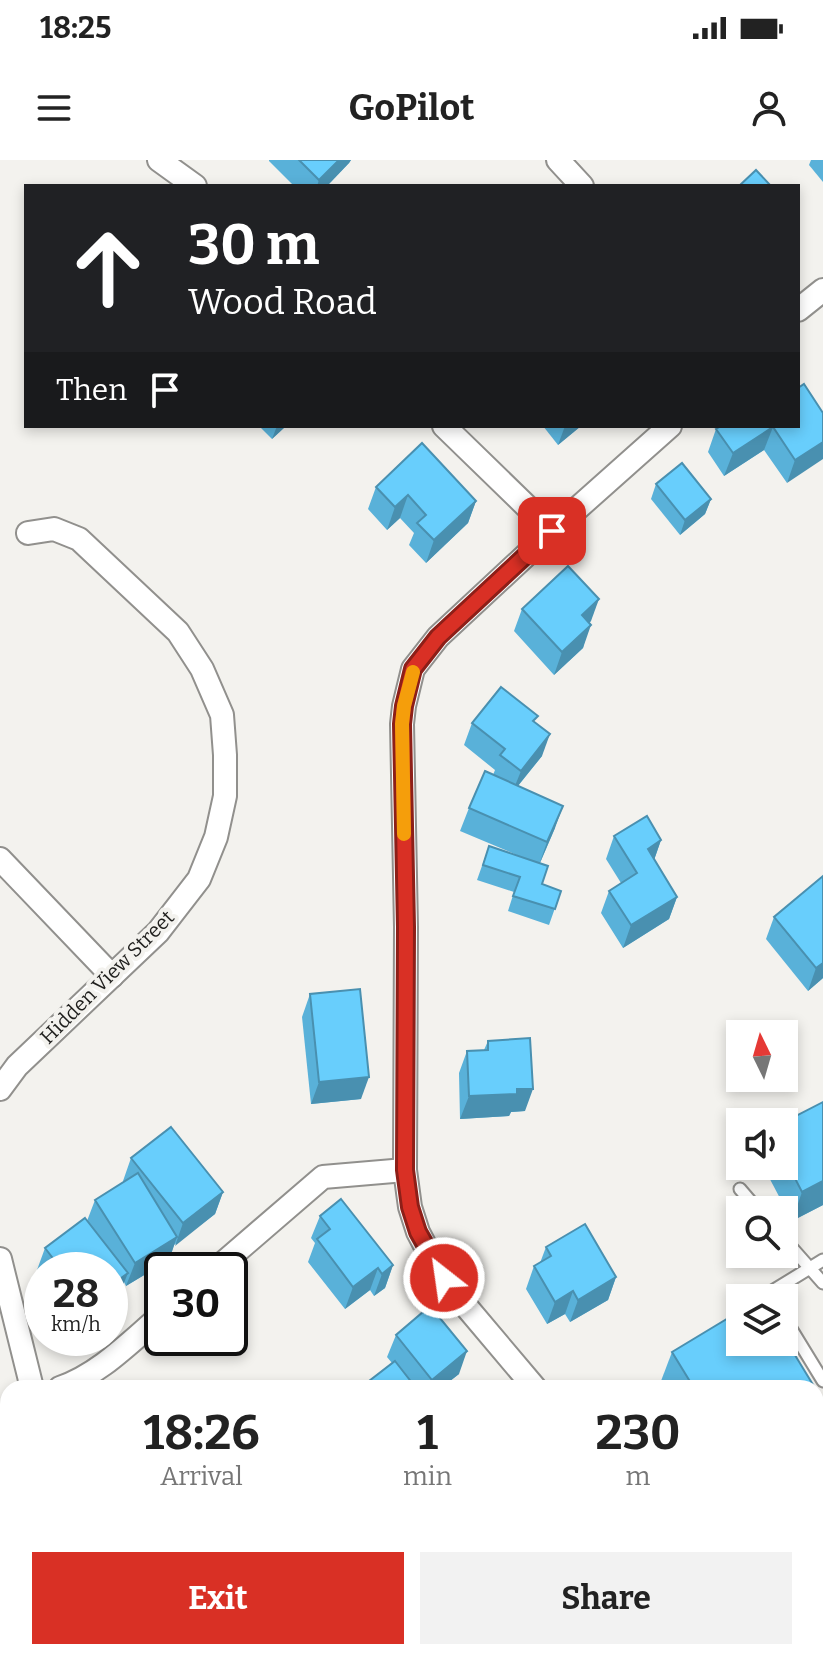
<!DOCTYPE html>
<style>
body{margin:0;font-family:Bitter,serif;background:#f2f2f2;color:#222;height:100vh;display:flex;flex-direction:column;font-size:30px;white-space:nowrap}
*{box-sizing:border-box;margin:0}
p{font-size:26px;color:#767676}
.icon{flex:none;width:44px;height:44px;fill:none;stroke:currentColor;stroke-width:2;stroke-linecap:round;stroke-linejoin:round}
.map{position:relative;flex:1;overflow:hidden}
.side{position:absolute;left:0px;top:1220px;width:824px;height:280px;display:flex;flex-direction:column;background:#fff;border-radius:24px 24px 0 0;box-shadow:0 4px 12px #0003}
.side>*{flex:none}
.banner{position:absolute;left:24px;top:24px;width:776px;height:244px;border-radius:0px;box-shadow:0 4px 12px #0003;background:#202124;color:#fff;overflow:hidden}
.needle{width:52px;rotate:355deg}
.controls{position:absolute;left:726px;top:860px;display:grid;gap:16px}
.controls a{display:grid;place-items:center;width:72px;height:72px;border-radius:0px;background:#fff;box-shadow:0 4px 12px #0003;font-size:40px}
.speed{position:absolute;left:24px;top:1092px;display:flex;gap:16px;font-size:40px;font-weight:700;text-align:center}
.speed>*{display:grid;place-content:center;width:104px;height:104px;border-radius:50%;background:#fff;box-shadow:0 4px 12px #0003;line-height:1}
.speed small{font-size:20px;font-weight:400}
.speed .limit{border:4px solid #111;border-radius:12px;background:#fff;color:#111}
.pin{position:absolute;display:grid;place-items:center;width:68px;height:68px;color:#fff;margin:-34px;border-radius:16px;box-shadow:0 4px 12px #0006}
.me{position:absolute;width:88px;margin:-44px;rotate:330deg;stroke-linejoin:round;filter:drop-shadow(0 0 6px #0008)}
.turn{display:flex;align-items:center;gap:28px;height:168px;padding:0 32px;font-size:36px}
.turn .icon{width:104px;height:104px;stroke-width:2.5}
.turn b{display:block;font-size:56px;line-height:68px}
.then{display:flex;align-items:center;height:76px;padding:0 32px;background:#0003;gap:16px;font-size:30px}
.eta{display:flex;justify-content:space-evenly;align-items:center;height:136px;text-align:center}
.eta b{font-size:48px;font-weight:700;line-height:56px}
.action{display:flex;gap:16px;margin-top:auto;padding:16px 32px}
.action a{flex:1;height:92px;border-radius:0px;background:#d93025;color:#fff;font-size:32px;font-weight:700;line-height:92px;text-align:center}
.action a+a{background:#f2f2f2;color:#222}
.status{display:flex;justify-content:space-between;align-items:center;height:56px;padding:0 40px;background:#fff;direction:ltr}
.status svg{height:22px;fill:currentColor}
header{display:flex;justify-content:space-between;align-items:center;height:104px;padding:0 32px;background:#fff;font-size:36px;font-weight:700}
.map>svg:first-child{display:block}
</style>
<div class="status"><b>18:25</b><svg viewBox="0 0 49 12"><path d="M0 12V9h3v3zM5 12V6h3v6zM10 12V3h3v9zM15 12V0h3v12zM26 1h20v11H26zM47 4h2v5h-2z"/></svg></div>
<header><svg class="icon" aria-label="menu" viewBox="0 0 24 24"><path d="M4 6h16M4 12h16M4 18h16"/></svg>GoPilot<svg class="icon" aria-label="person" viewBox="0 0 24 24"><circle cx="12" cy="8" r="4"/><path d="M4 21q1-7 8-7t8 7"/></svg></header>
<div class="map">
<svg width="823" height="1500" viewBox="0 0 823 1500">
<rect width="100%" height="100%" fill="#f3f2ee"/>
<path fill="#ece7dd" d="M823 1381V1500H677L685 1492H816V1386Z"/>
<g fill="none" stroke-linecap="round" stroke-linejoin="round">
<g stroke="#91908d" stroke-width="15">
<g id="service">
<path d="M740 1029 758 1050"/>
<path d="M784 1079 823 1123"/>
<path d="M761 1138 823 1100"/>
<path d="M790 1167 823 1221"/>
</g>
</g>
<g stroke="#91908d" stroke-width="26">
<g id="minor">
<path d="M159 0 195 26"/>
<path d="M558 0 582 26"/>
<path d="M798 150 823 130"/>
<path d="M444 266 552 371"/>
<path d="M0 699 112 816"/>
<path d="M0 929 17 906 158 772 199 719 216 677 225 636V595L222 555 202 509 178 472 79 379 54 369 28 373"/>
<path d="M0 1099 32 1228"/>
<path d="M215 1110 323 1017 405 1010"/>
<path d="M60 1228C100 1214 130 1182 162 1155"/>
<path d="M535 1228 459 1138 444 1118 430 1095 418 1072 410 1047 405 1010 406 767 402 564 404 546 413 509 438 477 552 371 670 266"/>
<path d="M175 1492 178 1500"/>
<path d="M271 1500 294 1492"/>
</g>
</g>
<g stroke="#91908d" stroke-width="32">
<g id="tertiary">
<path d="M816 1339 823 1334"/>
<path d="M630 1500 639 1492"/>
</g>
</g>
<use href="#service" stroke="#fff" stroke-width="11"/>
<use href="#minor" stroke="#fff" stroke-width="22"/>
<use href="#tertiary" stroke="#fff" stroke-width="28"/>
</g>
<g fill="#59b1d9">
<path d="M269 0H351L349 3 327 26H294L269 1Z"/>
<path d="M811 0H823V22L809 5Z"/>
<path d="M823 253 787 323 764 290 724 316 708 292 716 269Z"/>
<path d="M259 266H286L272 279Z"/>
<path d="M543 266H581L558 285Z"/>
<path d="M656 324 711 339 705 354 680 375 651 339Z"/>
<path d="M376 327 476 341 468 363 426 403 409 385 414 373 400 358 387 370 368 349Z"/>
<path d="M522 449 591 461 589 463 583 488 554 515 514 471Z"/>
<path d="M472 563H536L542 596 518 626 555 668 540 703 542 724 561 731 549 765 508 751 514 732 477 720 489 686 517 695 460 671 469 648 493 615 495 610 464 585Z"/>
<path d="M614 676 661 680 654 700 677 737 669 759 623 788 601 753 609 731 621 723 606 699Z"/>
<path d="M823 716V818L808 831 766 779 774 757Z"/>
<path d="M310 834 361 939 311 944 302 857Z"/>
<path d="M488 881 525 951 511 952 509 956 460 959 459 913 467 891 484 890Z"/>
<path d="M784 962 823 1045 792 1061 763 1006H784Z"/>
<path d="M131 998 223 1032 215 1054 174 1085 169 1100 126 1126 124 1122 119 1135 110 1143V1110H42V1117L37 1110 45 1088 87 1061 95 1040 124 1022 123 1021Z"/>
<path d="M320 1056 393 1105 385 1128 374 1136 370 1130 345 1149 308 1102 315 1083 311 1078Z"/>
<path d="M546 1087 616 1117 608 1140 570 1162 565 1154 547 1164 526 1129 534 1106 540 1103Z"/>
<path d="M396 1175 459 1214 441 1228H360L392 1203 387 1197Z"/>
<path d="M672 1192 815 1228H666L661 1221Z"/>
<path d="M341 1492H487L491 1496 490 1500H338Z"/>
</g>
<g fill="#4990b0">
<path d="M339 0H351L349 3 327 26H317L319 20Z"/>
<path d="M277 266H286L272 279Z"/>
<path d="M565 266H581L558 285Z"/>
<path d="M773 267 764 290 724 316 733 293Z"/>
<path d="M823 282V299L787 323 795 300Z"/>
<path d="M408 335 400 358 387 370 395 347Z"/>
<path d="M711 339 705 354 680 375 685 360Z"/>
<path d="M476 341 468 363 426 403 434 380Z"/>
<path d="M599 439 591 461 573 477 582 455Z"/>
<path d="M591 465 583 488 554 515 562 492Z"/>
<path d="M550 574 542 596 512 633 521 611Z"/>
<path d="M563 646 555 668 539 705 547 682Z"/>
<path d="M661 680 653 703 648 689Z"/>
<path d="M677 737 669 759 623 788 631 765Z"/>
<path d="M823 803V818L808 831 816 808Z"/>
<path d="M369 917 361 939 311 944 319 922Z"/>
<path d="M517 929H533L525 951 511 952 509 956 460 959 469 936Z"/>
<path d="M823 1021V1045L792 1061 802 1032Z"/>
<path d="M223 1032 215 1054 175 1086 183 1063Z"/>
<path d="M177 1077 169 1100 126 1126 135 1103Z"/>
<path d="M393 1105 385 1128 374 1136 382 1114Z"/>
<path d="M378 1108 370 1130 345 1149 353 1127Z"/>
<path d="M128 1113 119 1135 110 1143V1126Z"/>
<path d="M616 1117 608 1140 570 1162 578 1140Z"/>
<path d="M573 1131 565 1154 547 1164 555 1142Z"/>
<path d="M467 1191 459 1214 441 1228H429L432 1220Z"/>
</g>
<g fill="#68cefc" stroke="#4990b0" stroke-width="2">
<path d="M299 0H339L319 20Z"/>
<path d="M756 10 771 26H739Z"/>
<path d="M804 224 823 253V282L795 300 773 267 733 293 716 269 721 266H798V228Z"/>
<path d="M422 283 476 341 434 380 417 363 426 355 408 335 395 347 376 327Z"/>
<path d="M682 303 711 339 685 360 656 324Z"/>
<path d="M568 406 599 439 582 455 591 465 562 492 522 449Z"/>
<path d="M501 527 538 556 533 561 550 574 521 611 500 595 505 589 472 563Z"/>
<path d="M485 611 563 646 547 682 469 648Z"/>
<path d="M647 656 661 680 648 689 677 737 631 765 609 731 637 713 614 676Z"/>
<path d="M489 686 548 706 542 724 561 731 555 749 513 736 520 717 483 705Z"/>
<path d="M823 716V803L816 808 774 757Z"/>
<path d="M360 829 369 917 319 922 310 834Z"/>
<path d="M530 878 533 929H517V934L469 936 467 891 488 890V881Z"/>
<path d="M823 942V1021L802 1032 784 997V962Z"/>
<path d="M171 967 223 1032 183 1063 131 998Z"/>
<path d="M138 1013 177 1077 135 1103 95 1040Z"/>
<path d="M341 1039 393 1105 382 1114 378 1108 353 1127 317 1079 330 1069 320 1056Z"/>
<path d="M85 1058 128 1113 110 1126V1110H62L45 1088Z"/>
<path d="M585 1064 616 1117 578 1140 573 1131 555 1142 534 1106 551 1096 546 1087Z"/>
<path d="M430 1146 467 1191 432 1220 396 1175Z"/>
<path d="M740 1151V1182H784V1177L815 1228H694L672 1192Z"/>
<path d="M395 1201 416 1228H360Z"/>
<path d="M341 1492H400L405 1500H345L341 1493Z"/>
<path d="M418 1492H487L491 1496 487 1500H425Z"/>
<path d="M714 1492H751L755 1500H706L704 1497Z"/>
</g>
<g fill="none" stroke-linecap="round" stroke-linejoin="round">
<g stroke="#8d1f18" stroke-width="20">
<path id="route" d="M444 1118 418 1072 410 1047 405 1010 406 767 402 564 404 546 413 509 424 495 438 477 552 371"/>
</g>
<use href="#route" stroke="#d93025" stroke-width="14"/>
<path stroke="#f59e0b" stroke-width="14" d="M404 674 402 564 404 546 413 512"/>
</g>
<g text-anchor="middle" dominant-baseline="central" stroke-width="8" stroke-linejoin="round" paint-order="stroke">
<g font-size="20" fill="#1e1e1c" stroke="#f3f2ee">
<text transform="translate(107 817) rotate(-45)">Hidden View Street</text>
</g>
</g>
</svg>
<div class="controls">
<a><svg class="needle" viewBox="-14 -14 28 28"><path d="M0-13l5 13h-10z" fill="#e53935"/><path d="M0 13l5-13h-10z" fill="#767676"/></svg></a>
<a><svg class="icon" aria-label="sound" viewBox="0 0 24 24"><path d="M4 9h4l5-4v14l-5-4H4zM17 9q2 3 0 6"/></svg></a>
<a><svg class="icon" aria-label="search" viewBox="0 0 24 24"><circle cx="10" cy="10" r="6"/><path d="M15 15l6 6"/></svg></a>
<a><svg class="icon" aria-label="layers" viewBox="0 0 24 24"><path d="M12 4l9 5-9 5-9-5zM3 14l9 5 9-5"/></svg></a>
</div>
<div class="speed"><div>28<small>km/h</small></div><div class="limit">30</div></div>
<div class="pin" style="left:552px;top:371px;background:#d93025"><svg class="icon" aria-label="arrive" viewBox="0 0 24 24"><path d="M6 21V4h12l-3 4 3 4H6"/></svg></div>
<svg class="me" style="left:444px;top:1118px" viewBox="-20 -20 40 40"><circle r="17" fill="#d93025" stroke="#fff" stroke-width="3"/><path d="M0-11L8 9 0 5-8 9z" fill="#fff"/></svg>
<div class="banner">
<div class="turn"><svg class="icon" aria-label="ahead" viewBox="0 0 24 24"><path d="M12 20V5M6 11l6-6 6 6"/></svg><div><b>30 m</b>Wood Road</div></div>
<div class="then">Then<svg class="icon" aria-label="arrive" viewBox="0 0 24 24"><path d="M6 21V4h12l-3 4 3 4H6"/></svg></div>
</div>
<section class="side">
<div class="eta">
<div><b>18:26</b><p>Arrival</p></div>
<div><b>1</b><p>min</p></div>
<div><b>230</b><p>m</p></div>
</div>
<div class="action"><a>Exit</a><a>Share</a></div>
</section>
</div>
